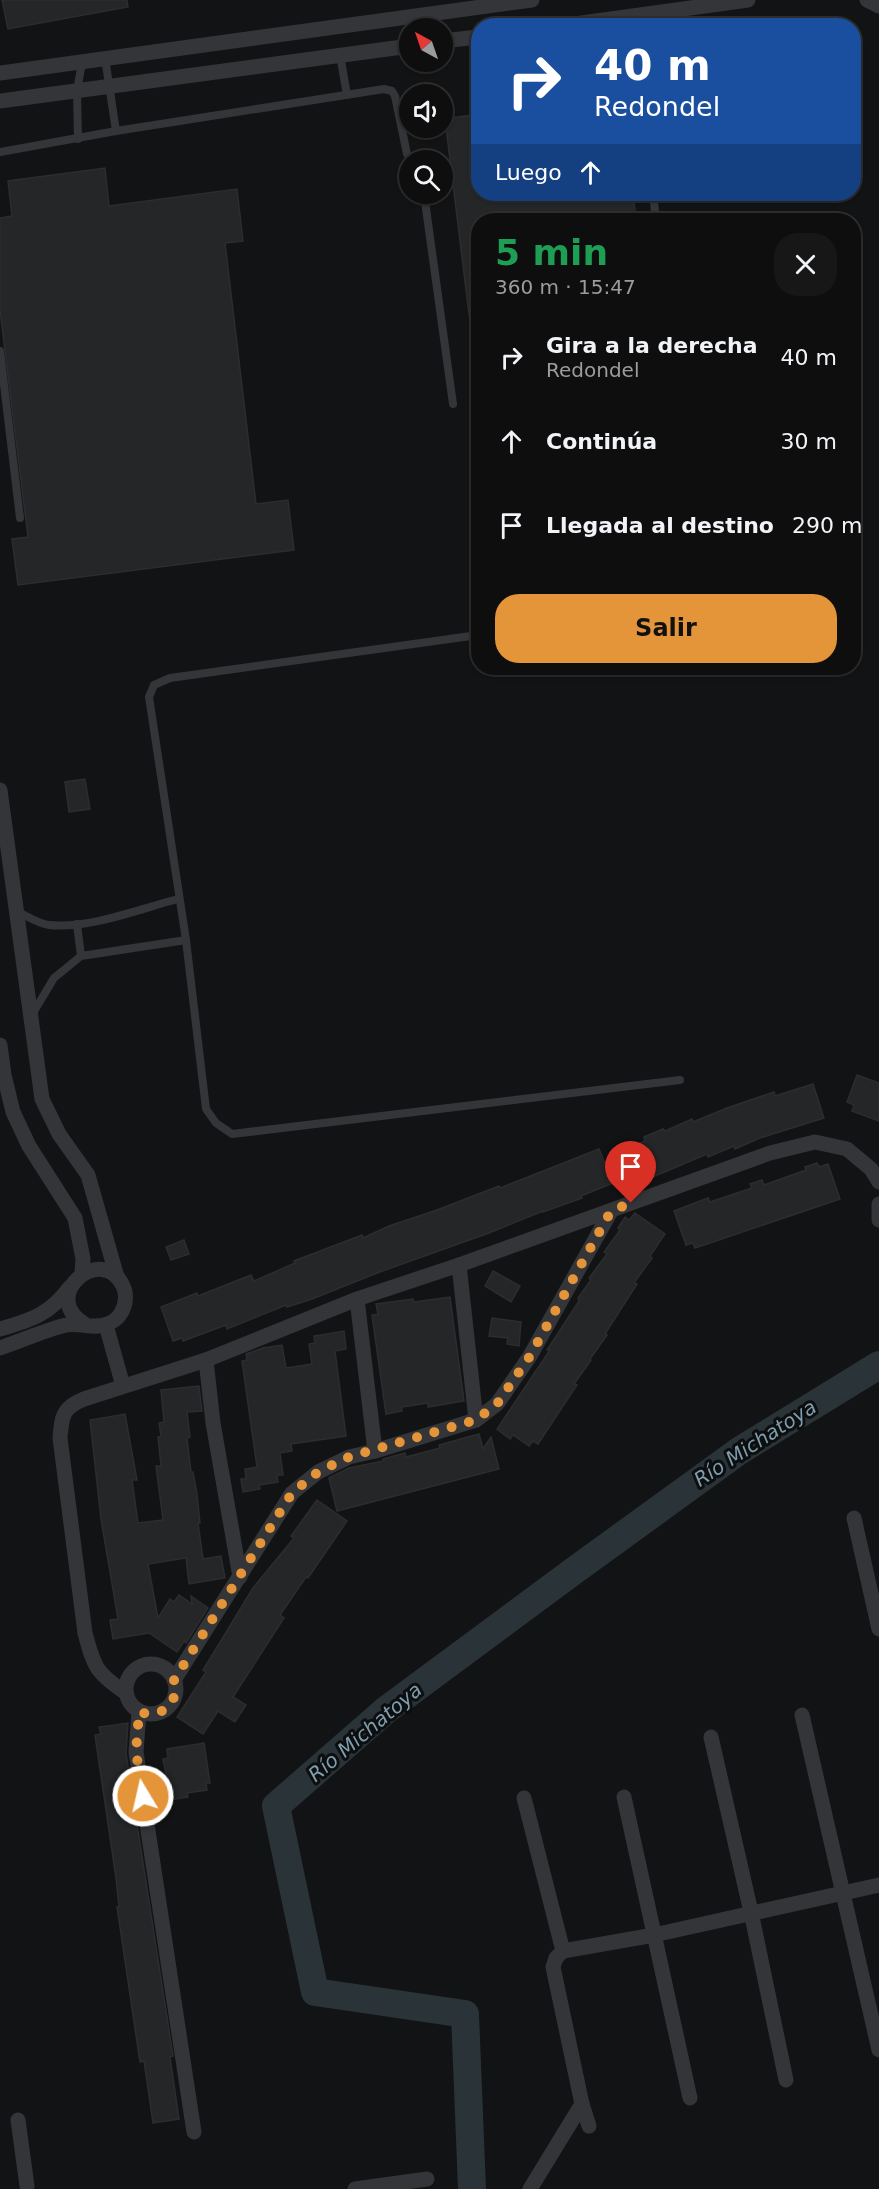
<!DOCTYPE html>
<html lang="es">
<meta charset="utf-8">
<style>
body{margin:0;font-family:"DejaVu Sans",sans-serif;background:#171718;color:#f1f3f6;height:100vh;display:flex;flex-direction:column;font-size:22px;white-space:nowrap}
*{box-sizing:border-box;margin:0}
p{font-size:20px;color:#9b9c9e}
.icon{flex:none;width:33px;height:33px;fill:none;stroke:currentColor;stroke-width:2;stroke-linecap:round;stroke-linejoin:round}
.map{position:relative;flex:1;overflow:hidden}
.panel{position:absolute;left:471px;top:213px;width:390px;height:462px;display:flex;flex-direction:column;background:#0e0e0f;border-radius:24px;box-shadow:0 2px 4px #0004,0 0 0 2px #2e2e2f}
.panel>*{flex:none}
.hud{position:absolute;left:471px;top:18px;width:390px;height:183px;border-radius:24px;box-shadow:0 2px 4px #0004,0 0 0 2px #2e2e2f;background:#1a4fa0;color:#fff;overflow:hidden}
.needle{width:39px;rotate:320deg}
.buttons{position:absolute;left:399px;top:18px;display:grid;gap:12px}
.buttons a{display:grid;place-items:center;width:54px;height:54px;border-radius:50%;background:#0e0e0f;box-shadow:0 2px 4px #0004,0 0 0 2px #2e2e2f;font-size:30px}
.pin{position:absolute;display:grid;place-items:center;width:51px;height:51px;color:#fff;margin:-62px -26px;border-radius:50% 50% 50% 0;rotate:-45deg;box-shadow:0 0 6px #0007}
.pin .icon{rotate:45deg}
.me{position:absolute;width:66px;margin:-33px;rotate:351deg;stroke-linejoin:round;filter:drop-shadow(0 0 4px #0008)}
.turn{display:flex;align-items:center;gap:21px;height:126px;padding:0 24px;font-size:27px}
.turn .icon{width:78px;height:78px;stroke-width:2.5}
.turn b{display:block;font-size:42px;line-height:51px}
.then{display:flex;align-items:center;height:57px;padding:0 24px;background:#0003;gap:12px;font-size:22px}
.round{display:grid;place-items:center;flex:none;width:63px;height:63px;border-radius:24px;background:#171718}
.summary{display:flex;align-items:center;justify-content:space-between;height:102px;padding:0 24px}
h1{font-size:36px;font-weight:700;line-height:45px;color:#1e9e55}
.primary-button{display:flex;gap:12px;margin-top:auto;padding:12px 24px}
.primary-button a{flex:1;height:69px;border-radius:24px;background:#e59539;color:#111;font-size:24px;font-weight:700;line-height:69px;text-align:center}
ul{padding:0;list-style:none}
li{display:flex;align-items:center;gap:18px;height:84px;padding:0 24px}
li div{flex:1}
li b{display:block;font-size:22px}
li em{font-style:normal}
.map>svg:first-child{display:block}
</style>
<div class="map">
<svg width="879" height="2189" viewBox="0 0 879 2189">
<rect width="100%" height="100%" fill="#121314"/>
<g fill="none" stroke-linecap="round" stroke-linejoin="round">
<path stroke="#2a3337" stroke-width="28" d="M472 2189 465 2014 315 1992 276 1806 386 1710 575 1570 739 1451 879 1365"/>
</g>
<g fill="#252628" stroke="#2d2d30" stroke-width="1.5">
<path d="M2 0H127L128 7 8 29Z"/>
<path d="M478 114V194H633L636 220H478V322H470L445 119Z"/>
<path d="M105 168 109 206 237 189 243 241 225 243 256 504 288 500 294 550 18 585 12 539 28 537 0 310V218L12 216 8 181Z"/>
<path d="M85 779 90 809 69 812 65 782Z"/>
<path d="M857 1075 879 1083V1121L852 1111 854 1105 847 1102Z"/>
<path d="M813 1084 824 1118 760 1138 735 1149 734 1146 708 1157 707 1154 648 1179 642 1166 646 1165 638 1144 645 1141 644 1137 663 1129 665 1131 692 1119 693 1122 727 1108 774 1092 775 1096Z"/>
<path d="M599 1149 613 1183 581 1196 582 1198 543 1212V1211L489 1233 377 1273 312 1299 287 1307 286 1305 227 1329 226 1325 183 1341 182 1338 173 1341 161 1307 197 1293 198 1296 251 1275 254 1281 295 1263 294 1261 362 1235 363 1238 389 1226 437 1210 499 1186 500 1188Z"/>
<path d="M817 1163 819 1167 828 1164 840 1199 695 1248 693 1243 686 1245 674 1211 708 1198 710 1202 752 1188 750 1184 762 1180 764 1185 806 1170 805 1167Z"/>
<path d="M635 1213 665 1234 650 1256 652 1258 634 1283 637 1284 605 1334 607 1335 590 1359 591 1360 574 1384 577 1385 538 1444 533 1441 529 1446 513 1435 510 1439 497 1429 550 1350H547L579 1301 578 1298 591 1280 589 1278 607 1254 604 1252 620 1230 618 1228 625 1217 629 1220Z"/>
<path d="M184 1240 189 1254 171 1260 166 1247Z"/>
<path d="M493 1271 520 1286 511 1302 485 1286Z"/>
<path d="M450 1297 464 1401 428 1407V1403L402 1407V1411L386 1414 372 1315 378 1314 376 1304 413 1299 414 1302Z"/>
<path d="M492 1318 521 1322 519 1346 507 1344 508 1338 489 1336Z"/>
<path d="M344 1331 346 1349 335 1351 346 1436 291 1444 292 1451 280 1453 283 1475H277L278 1482 259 1485 260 1489 243 1492 241 1479H246L245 1469 257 1467 242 1361 247 1360 246 1354 263 1348 282 1345 286 1368 312 1364 309 1344 315 1343 314 1336Z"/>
<path d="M199 1386 202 1411 187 1412 190 1437 187 1438 191 1472H193L197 1494 200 1523H198L203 1559 221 1556 225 1578 189 1584 186 1558 148 1564 158 1618 170 1599 174 1602 179 1595 192 1604 191 1596 208 1608 186 1643 184 1641 177 1652 149 1633 113 1639 110 1620 118 1619 101 1519 90 1420 125 1414 137 1480H132L138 1523 163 1520 156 1466H161L158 1437 161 1436 159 1423 164 1422 161 1390Z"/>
<path d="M479 1434 483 1449 491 1437 499 1469 337 1511 329 1478 349 1468 383 1461V1459L405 1453 406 1457 440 1448 439 1445Z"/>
<path d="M317 1500 347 1521 308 1578 306 1577 280 1615 284 1618 233 1697 246 1705 235 1722 218 1711 203 1734 177 1717 206 1672 203 1670 253 1588 294 1538 291 1536Z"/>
<path d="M128 1723 126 1753 173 2056 170 2057 179 2119 153 2123 144 2061 140 2062 117 1907H119L116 1878 95 1735 101 1734 99 1727Z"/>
<path d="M204 1743 210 1783H206L207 1790 187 1793 188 1797 171 1800 163 1759 168 1758 167 1749Z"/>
</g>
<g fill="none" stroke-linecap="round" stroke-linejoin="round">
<g stroke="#343539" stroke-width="8">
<path d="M340 55 347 95"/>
<path d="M105 58 116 131"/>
<path d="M78 139 77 91 82 62"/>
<path d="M0 152 116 131 384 89 392 91 395 96 407 154 413 160"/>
<path d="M424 194 453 404"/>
<path d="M653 194 656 220"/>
<path d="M0 351 20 518"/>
<path d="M478 635 170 678 154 685 149 697 186 940 206 1109 216 1123 232 1134 680 1080"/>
<path d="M18 912C27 916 39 924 49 925 89 929 139 909 178 899"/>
<path d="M77 924 81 956"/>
<path d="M33 1013 54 978 81 956 186 940"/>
</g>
<g stroke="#343539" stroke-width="15">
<path d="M867 0 879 6"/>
<path d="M560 26 748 0"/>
<path d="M442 41 478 37"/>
<path d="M0 73 532 0"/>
<path d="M0 101 410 46"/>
<path d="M0 790 42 1099 59 1134 88 1175 117 1277"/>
<path d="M0 1045 4 1075 13 1112 29 1146 75 1218 83 1259 82 1273"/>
<path d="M879 1204V1220"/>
<path d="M459 1265 476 1420"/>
<path d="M357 1299 375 1451"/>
<path d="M106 1325 123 1386"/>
<path d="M0 1329C32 1320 50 1314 70 1287"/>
<path d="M0 1348C21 1341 45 1330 66 1325 80 1322 94 1330 107 1324 113 1322 118 1318 121 1313 126 1305 127 1294 123 1286 103 1242 36 1296 86 1325"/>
<path d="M206 1360 213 1423 240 1577"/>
<path d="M854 1518 879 1629"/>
<circle cx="151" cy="1689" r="25"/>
<path d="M174 1680 292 1493 318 1472 349 1457 375 1451 476 1420 497 1404 530 1356 611 1211"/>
<path d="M126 1693C96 1673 94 1667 85 1633L60 1438C62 1416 62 1408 84 1399L206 1360 357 1299 459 1265 770 1153 815 1142 847 1149 871 1169 879 1182"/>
<path d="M139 1712 136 1752 194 2132"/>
<path d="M802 1715 879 2050"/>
<path d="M711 1737 751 1912 786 2080"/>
<path d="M624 1797 690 2098"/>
<path d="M524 1798 563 1951"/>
<path d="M582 2104 589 2126"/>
<path d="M18 2120 27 2186"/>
<path d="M355 2189 427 2179"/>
<path d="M530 2189 582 2104 553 1967 556 1958 563 1951 654 1935 879 1885"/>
</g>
</g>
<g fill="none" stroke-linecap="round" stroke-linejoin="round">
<path stroke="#e59539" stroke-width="10" stroke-dasharray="0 18" d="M143 1796 136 1752 139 1712C161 1719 180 1704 174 1680L292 1493 318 1472 349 1457 476 1420 497 1404 530 1356 611 1211 631 1203"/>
</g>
<g text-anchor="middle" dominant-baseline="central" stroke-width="6" stroke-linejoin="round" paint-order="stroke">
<g font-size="20" font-style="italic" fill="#7e9dad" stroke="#0d0e0f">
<text transform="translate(755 1443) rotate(-33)">Río Michatoya</text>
<text transform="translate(365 1732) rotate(-40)">Río Michatoya</text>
</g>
</g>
</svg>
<div class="buttons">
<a><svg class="needle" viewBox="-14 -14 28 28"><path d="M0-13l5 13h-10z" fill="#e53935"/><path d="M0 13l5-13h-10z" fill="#9b9c9e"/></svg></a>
<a><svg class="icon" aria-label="sound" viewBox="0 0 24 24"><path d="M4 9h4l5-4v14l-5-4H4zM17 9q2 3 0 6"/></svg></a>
<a><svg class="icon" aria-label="search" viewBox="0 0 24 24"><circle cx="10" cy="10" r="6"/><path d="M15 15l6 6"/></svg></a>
</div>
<div class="pin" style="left:631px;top:1203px;background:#d93025"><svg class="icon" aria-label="arrive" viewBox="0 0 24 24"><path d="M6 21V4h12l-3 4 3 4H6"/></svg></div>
<svg class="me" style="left:143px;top:1796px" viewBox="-20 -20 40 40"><circle r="17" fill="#e59539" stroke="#fff" stroke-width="3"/><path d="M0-11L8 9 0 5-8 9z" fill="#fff"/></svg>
<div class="hud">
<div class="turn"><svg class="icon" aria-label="right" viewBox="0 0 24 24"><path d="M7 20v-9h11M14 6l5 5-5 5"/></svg><div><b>40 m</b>Redondel</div></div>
<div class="then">Luego<svg class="icon" aria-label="ahead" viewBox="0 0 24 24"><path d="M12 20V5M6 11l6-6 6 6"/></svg></div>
</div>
<section class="panel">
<div class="summary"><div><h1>5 min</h1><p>360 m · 15:47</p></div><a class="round"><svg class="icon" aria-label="close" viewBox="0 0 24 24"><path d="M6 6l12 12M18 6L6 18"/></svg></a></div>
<ul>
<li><svg class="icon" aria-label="right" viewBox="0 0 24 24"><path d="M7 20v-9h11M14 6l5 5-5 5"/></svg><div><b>Gira a la derecha</b><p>Redondel</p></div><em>40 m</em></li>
<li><svg class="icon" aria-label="ahead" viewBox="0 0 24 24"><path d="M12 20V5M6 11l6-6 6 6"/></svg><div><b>Continúa</b></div><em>30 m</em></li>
<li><svg class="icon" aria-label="arrive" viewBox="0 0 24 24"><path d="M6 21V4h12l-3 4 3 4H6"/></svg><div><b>Llegada al destino</b></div><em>290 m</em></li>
</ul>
<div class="primary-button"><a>Salir</a></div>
</section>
</div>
